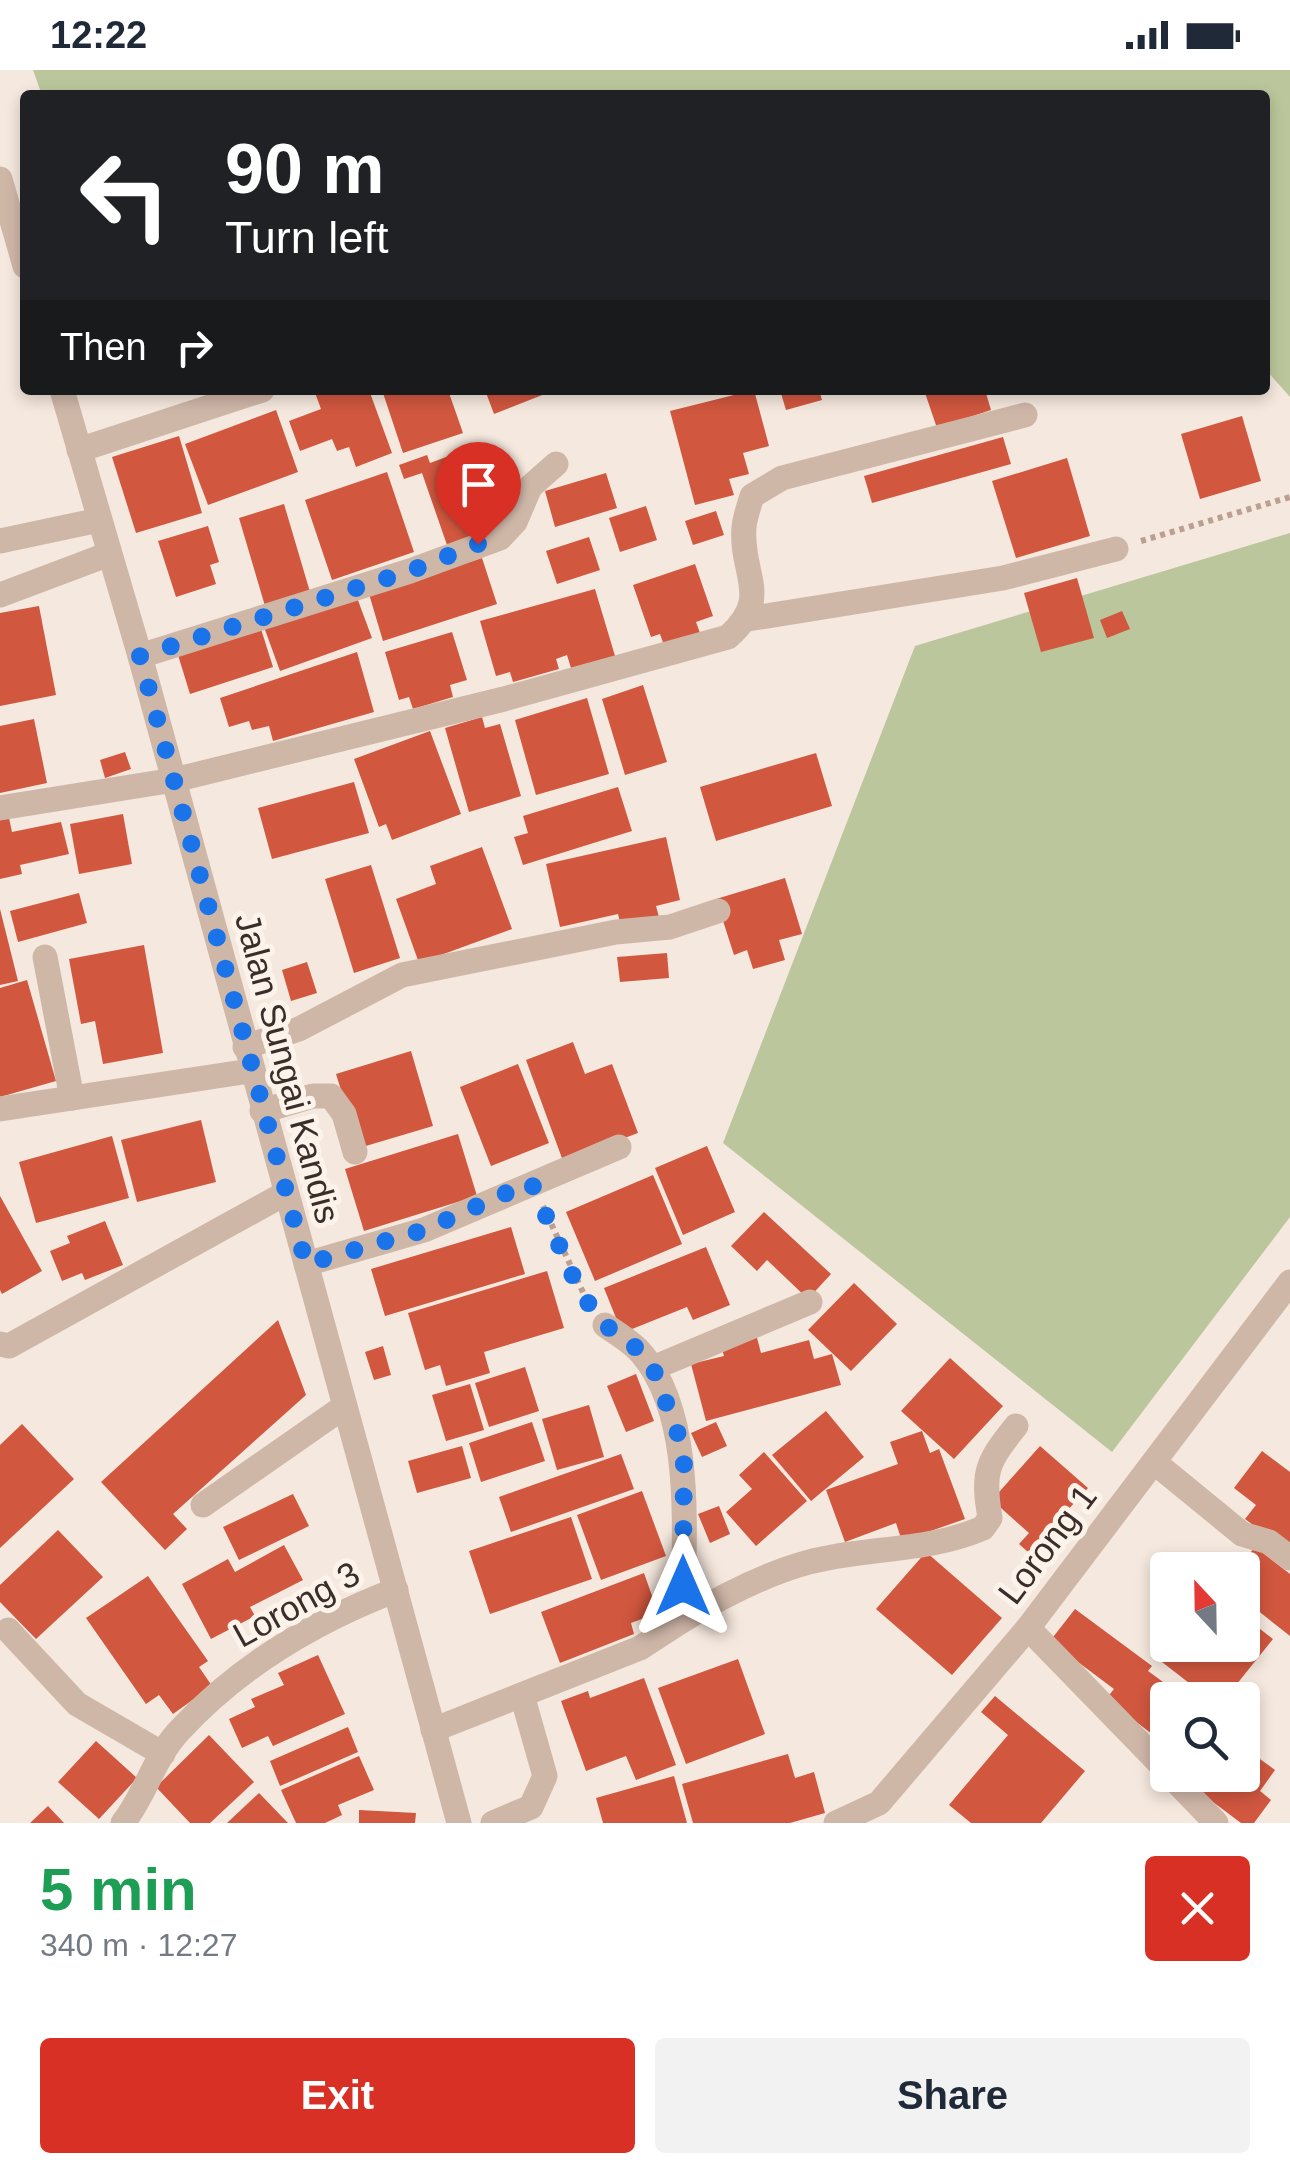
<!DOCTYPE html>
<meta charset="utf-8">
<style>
body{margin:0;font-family:Arial,sans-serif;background:#f2f2f3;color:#1f2937;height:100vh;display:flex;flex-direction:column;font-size:38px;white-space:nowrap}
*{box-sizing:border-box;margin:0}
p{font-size:32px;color:#747a83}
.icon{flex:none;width:55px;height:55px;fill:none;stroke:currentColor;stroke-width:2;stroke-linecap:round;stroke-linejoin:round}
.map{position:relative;height:1753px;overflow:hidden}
.drawer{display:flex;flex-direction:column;background:#fff;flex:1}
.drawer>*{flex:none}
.top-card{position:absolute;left:20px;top:20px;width:1250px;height:305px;border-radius:10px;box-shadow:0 5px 15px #0003;background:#202124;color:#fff;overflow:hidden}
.needle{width:65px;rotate:338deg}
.buttons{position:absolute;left:1150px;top:1482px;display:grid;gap:20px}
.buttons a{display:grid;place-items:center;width:110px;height:110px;border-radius:10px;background:#fff;box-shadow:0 5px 15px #0003;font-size:50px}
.pin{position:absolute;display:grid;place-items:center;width:85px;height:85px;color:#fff;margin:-102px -42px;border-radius:50% 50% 50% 0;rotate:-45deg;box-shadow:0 0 10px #0007}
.pin .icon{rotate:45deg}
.me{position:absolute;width:110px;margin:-55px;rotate:0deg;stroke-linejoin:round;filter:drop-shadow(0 0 8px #0008)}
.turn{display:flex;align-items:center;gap:35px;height:210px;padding:0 40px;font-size:45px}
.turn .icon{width:130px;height:130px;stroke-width:2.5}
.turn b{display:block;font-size:70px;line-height:85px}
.then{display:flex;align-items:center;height:95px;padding:0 40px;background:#0003;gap:20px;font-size:38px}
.round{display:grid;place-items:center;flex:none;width:105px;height:105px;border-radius:10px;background:#f2f2f3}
.head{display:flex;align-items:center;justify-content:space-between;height:170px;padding:0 40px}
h1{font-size:60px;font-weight:800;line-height:75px;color:#1e9e55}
.action{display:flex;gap:20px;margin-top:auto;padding:20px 40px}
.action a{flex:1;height:115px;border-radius:10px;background:#d93025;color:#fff;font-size:40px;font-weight:800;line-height:115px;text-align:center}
.action a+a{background:#f2f2f3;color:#1f2937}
.status{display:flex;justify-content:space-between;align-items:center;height:70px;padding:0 50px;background:#fff;direction:ltr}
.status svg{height:28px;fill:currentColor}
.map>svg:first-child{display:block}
</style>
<div class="status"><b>12:22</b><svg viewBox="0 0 49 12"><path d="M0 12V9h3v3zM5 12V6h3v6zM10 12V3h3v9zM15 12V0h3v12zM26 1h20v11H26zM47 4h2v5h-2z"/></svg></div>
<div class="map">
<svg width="1290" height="1753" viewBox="0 0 1290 1753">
<rect width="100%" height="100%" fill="#f5e8de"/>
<g fill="#bbc69c">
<path d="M33 0H1290V327L1265 299V25H42Z"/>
<path d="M1290 463V1147L1112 1382 723 1073 915 576Z"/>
</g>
<g fill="#d1573f">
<path d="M314 320H369L392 383 356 397 349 377 337 381 332 369 300 381 289 351 321 339Z"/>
<path d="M382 320H448L463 363 403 383Z"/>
<path d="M485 320H555L494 344Z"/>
<path d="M754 320 769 376 743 383 749 404 729 409 734 425 695 435 670 341Z"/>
<path d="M780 320H819L822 330 786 340Z"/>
<path d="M924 320H985L991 340 937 358Z"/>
<path d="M276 340 298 402 208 435 185 374Z"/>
<path d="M1242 346 1261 411 1200 429 1181 364Z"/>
<path d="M179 366 202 443 136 463 112 387Z"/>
<path d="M1003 367 1011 394 872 433 864 406Z"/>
<path d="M465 380 493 459 447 475 422 403 404 409 399 395 427 385 430 393Z"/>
<path d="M1067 388 1090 466 1016 488 992 411Z"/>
<path d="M387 402 414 482 332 510 305 430Z"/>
<path d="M606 403 617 438 555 457 545 421Z"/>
<path d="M284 434 310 522 265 536 239 448Z"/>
<path d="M646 436 657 470 620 482 609 448Z"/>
<path d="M716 441 724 465 693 475 685 451Z"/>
<path d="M208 456 219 492 210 495 216 514 176 527 158 471Z"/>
<path d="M589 467 600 500 557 514 546 481Z"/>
<path d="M482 488 497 534 383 571 369 524Z"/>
<path d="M695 494 713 546 696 552 700 563 664 575 660 564 651 567 633 515Z"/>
<path d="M1077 508 1094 568 1041 582 1024 523Z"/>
<path d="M595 519 615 586 571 598 567 585 556 589 559 599 513 612 510 602 496 606 480 551Z"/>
<path d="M356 525 372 568 280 601 264 557Z"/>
<path d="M39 536 56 625 0 636V543Z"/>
<path d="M1122 541 1130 559 1107 568 1100 550Z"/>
<path d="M261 559 273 597 190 624 178 585Z"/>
<path d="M452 562 467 610 450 615 453 627 413 639 409 627 399 630 385 582Z"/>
<path d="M357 582 374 642 273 671 269 656 252 660 249 651 229 657 220 628Z"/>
<path d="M643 615 667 692 625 705 602 629Z"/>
<path d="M587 628 609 704 536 725 515 650Z"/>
<path d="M482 647 485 658 500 654 521 726 469 742 445 658Z"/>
<path d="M34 649 47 713 0 723V656Z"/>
<path d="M430 661 461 744 392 770 386 754 379 757 354 689Z"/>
<path d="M125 682 131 699 105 708 100 690Z"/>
<path d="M816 683 832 736 716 771 700 717Z"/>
<path d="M354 712 369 763 272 789 258 738Z"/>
<path d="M618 717 632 761 523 795 514 767 528 763 523 746Z"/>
<path d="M123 744 132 794 79 804 70 754Z"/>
<path d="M9 748 12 762 61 752 69 784 20 795 22 804 0 809V749Z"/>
<path d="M666 767 680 830 656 836 660 851 622 860 618 844 560 857 546 794Z"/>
<path d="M482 777 512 859 419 893 396 829 436 814 430 796Z"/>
<path d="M371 795 400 888 354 903 325 809Z"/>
<path d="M785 808 802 864 779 870 785 890 753 899 747 880 734 885 716 829Z"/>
<path d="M79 823 87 853 18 872 10 841Z"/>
<path d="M0 839 18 911 0 915Z"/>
<path d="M144 875 163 983 103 994 95 951 81 954 69 889Z"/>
<path d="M667 883 669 908 620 912 617 887Z"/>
<path d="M307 892 317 923 291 931 282 900Z"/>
<path d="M27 910 56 1011 0 1027V918Z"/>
<path d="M573 972 585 1004 612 994 638 1063 563 1091 526 990Z"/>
<path d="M411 981 433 1056 359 1078 336 1004Z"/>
<path d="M518 994 549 1073 491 1096 460 1017Z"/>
<path d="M201 1050 216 1112 137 1132 121 1070Z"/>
<path d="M458 1064 477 1126 364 1161 345 1099Z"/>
<path d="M112 1066 129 1128 36 1153 19 1092Z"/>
<path d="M707 1076 735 1142 683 1165 655 1098Z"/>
<path d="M653 1105 682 1174 595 1211 566 1142Z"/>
<path d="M0 1126 42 1201 2 1224 0 1220Z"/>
<path d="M764 1142 831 1204 808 1229 767 1190 757 1201 731 1176Z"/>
<path d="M105 1151 123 1195 85 1210 82 1203 62 1211 50 1181 70 1173 67 1166Z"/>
<path d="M511 1157 525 1204 385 1246 371 1199Z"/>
<path d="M706 1177 730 1235 693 1250 687 1237 622 1263 604 1218Z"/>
<path d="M547 1201 564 1258 484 1282 490 1303 446 1316 440 1295 425 1300 408 1243Z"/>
<path d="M854 1213 897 1254 851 1301 808 1260Z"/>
<path d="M278 1250 306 1325 173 1444 187 1459 165 1480 101 1412Z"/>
<path d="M756 1264 761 1283 809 1270 814 1289 832 1284 841 1315 706 1351 691 1294 724 1286 720 1273Z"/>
<path d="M383 1276 391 1305 374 1310 365 1282Z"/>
<path d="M950 1288 1003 1336 954 1389 901 1341Z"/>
<path d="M525 1297 539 1341 489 1357 475 1313Z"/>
<path d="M636 1304 654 1351 626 1362 607 1316Z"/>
<path d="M470 1314 484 1360 446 1371 432 1325Z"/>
<path d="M589 1335 604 1387 557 1400 542 1349Z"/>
<path d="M826 1341 864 1387 811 1431 772 1385Z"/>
<path d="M532 1352 545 1391 481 1412 469 1373Z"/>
<path d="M716 1352 727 1376 702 1387 691 1363Z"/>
<path d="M22 1354 74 1409 0 1478V1375Z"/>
<path d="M922 1361 930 1383 939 1379 965 1449 902 1471 896 1453 845 1472 826 1420 898 1394 890 1372Z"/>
<path d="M462 1376 471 1408 417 1423 408 1391Z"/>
<path d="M1040 1376 1088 1418 1054 1455 1063 1463 1038 1491 1019 1474 1029 1463 992 1430Z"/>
<path d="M1262 1381 1290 1402V1482L1245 1449 1256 1435 1234 1418Z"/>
<path d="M764 1382 807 1431 756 1476 726 1442 752 1419 739 1405Z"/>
<path d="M621 1384 634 1419 511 1462 499 1427Z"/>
<path d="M642 1421 666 1486 601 1510 577 1445Z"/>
<path d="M293 1424 309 1456 239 1490 223 1457Z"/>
<path d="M719 1436 730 1464 710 1473 698 1444Z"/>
<path d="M571 1447 592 1509 490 1544 469 1481Z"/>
<path d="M58 1460 103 1507 36 1569 0 1532V1515Z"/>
<path d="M284 1475 303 1510 250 1537 255 1546 211 1569 182 1514 228 1489 235 1502Z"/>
<path d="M1255 1477 1290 1504V1566L1242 1528V1500H1236Z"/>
<path d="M926 1482 1002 1548 952 1605 876 1539Z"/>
<path d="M644 1503 658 1543 631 1553 634 1564 560 1593 541 1542Z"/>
<path d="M148 1506 208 1591 199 1597 212 1616 173 1644 159 1625 146 1634 86 1548Z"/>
<path d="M1075 1539 1152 1596 1148 1601 1185 1628 1168 1630V1651L1156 1667 1106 1629 1114 1619 1050 1571Z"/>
<path d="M1242 1545 1273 1569 1224 1630H1211L1162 1592 1170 1582 1152 1569 1168 1549V1575H1242Z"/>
<path d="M318 1585 345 1644 273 1676 268 1666 242 1678 229 1649 255 1637 251 1629 284 1615 278 1603Z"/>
<path d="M738 1589 765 1664 686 1694 658 1618Z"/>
<path d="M644 1608 676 1695 636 1710 626 1686 586 1701 561 1631 588 1621 590 1628Z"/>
<path d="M995 1626 1085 1701 1041 1753H971L949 1735 1008 1665 981 1642Z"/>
<path d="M348 1657 358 1682 280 1716 270 1691Z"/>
<path d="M209 1665 254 1712 210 1753H190L156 1717Z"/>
<path d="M96 1671 137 1708 99 1749 58 1712Z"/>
<path d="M1242 1676 1275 1700 1260 1721 1271 1730 1254 1753H1241L1185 1711 1190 1705H1242Z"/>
<path d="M788 1684 795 1708 814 1702 825 1743 790 1753H693L682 1714Z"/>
<path d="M359 1686 374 1720 338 1735 342 1745 325 1753H296L281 1720Z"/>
<path d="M674 1706 687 1753H603L596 1728Z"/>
<path d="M259 1723 288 1753H227Z"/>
<path d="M48 1736 64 1753H30Z"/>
<path d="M359 1740 416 1743 415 1753H359Z"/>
</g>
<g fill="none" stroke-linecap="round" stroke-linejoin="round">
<g stroke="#bba092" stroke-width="6" stroke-dasharray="5 5" stroke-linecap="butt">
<path d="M1141 471 1290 427"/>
<path d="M543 1136 588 1233"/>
</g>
<g stroke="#cfb7a8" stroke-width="25">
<path d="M0 109 25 196"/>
<path d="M62 320 140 586 459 1753"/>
<path d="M79 380 262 320"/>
<path d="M0 471 99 450"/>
<path d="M0 525 109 484"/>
<path d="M748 549 1003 508 1116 479"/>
<path d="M140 586 410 501 500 468 515 452 530 417 556 394"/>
<path d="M0 738 174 710 504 629 728 567C773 527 740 505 744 457 745 447 749 436 752 426L782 408 1025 345"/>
<path d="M45 887 72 1028"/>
<path d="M245 977 299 959 402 905 616 862 670 857 718 841"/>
<path d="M0 1039 250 1001"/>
<path d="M262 1041 313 1026H331L344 1044 355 1082"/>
<path d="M306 1194 424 1160 619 1077"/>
<path d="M0 1274 9 1276 286 1123"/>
<path d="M653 1298 810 1232"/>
<path d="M1154 1392 1242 1464 1269 1472 1290 1488"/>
<path d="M203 1435 345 1336"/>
<path d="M683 1550C722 1526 765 1504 809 1492 866 1477 928 1482 983 1458L990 1448C982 1402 987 1392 1016 1356"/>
<path d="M1028 1558 1168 1702"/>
<path d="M8 1560 77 1634 163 1684"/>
<path d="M433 1660 640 1578 683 1550C683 1470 696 1348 642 1284 632 1272 617 1264 605 1255"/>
<path d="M1170 1705 1216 1753"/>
<path d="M123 1753C145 1725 154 1688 179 1661 238 1597 315 1551 396 1520"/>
<path d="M493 1753 531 1737 545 1706 522 1625"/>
<path d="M836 1753 879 1733 1028 1558 1290 1212"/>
</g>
</g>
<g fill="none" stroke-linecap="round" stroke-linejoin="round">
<path stroke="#1a73e8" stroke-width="18" stroke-dasharray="0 32.4" d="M478 474 410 501 140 586 306 1194 424 1160 531 1112 580 1222 605 1255 639 1280 653 1298 684 1380 683 1516"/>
</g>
<g text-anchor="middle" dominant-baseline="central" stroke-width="10" stroke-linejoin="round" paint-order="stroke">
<g font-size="35" fill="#3b2d29" stroke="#fcf3eb">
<text transform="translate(288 998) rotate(75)">Jalan Sungai Kandis</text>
<text transform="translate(1047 1474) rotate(-53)">Lorong 1</text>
<text transform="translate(296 1534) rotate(-29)">Lorong 3</text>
</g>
</g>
</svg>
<div class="buttons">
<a><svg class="needle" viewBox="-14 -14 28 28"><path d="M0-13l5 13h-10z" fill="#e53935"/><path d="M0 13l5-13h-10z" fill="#747a83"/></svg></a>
<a><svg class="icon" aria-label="search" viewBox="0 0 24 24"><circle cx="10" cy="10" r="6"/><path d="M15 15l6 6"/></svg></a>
</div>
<div class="pin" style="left:478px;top:474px;background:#d93025"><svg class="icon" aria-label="arrive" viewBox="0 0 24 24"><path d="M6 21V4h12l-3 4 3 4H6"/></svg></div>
<svg class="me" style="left:683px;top:1516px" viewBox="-20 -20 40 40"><path d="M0-17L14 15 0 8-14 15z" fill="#1a73e8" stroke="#fff" stroke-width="4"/></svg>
<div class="top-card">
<div class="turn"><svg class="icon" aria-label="left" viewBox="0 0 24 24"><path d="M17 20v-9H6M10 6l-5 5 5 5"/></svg><div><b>90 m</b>Turn left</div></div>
<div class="then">Then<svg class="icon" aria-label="right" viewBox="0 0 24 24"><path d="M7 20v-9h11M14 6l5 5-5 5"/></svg></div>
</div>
</div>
<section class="drawer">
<div class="head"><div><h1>5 min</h1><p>340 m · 12:27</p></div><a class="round" style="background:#d93025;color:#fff"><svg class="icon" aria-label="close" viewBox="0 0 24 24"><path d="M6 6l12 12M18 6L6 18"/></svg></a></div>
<div class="action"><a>Exit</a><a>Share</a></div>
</section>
